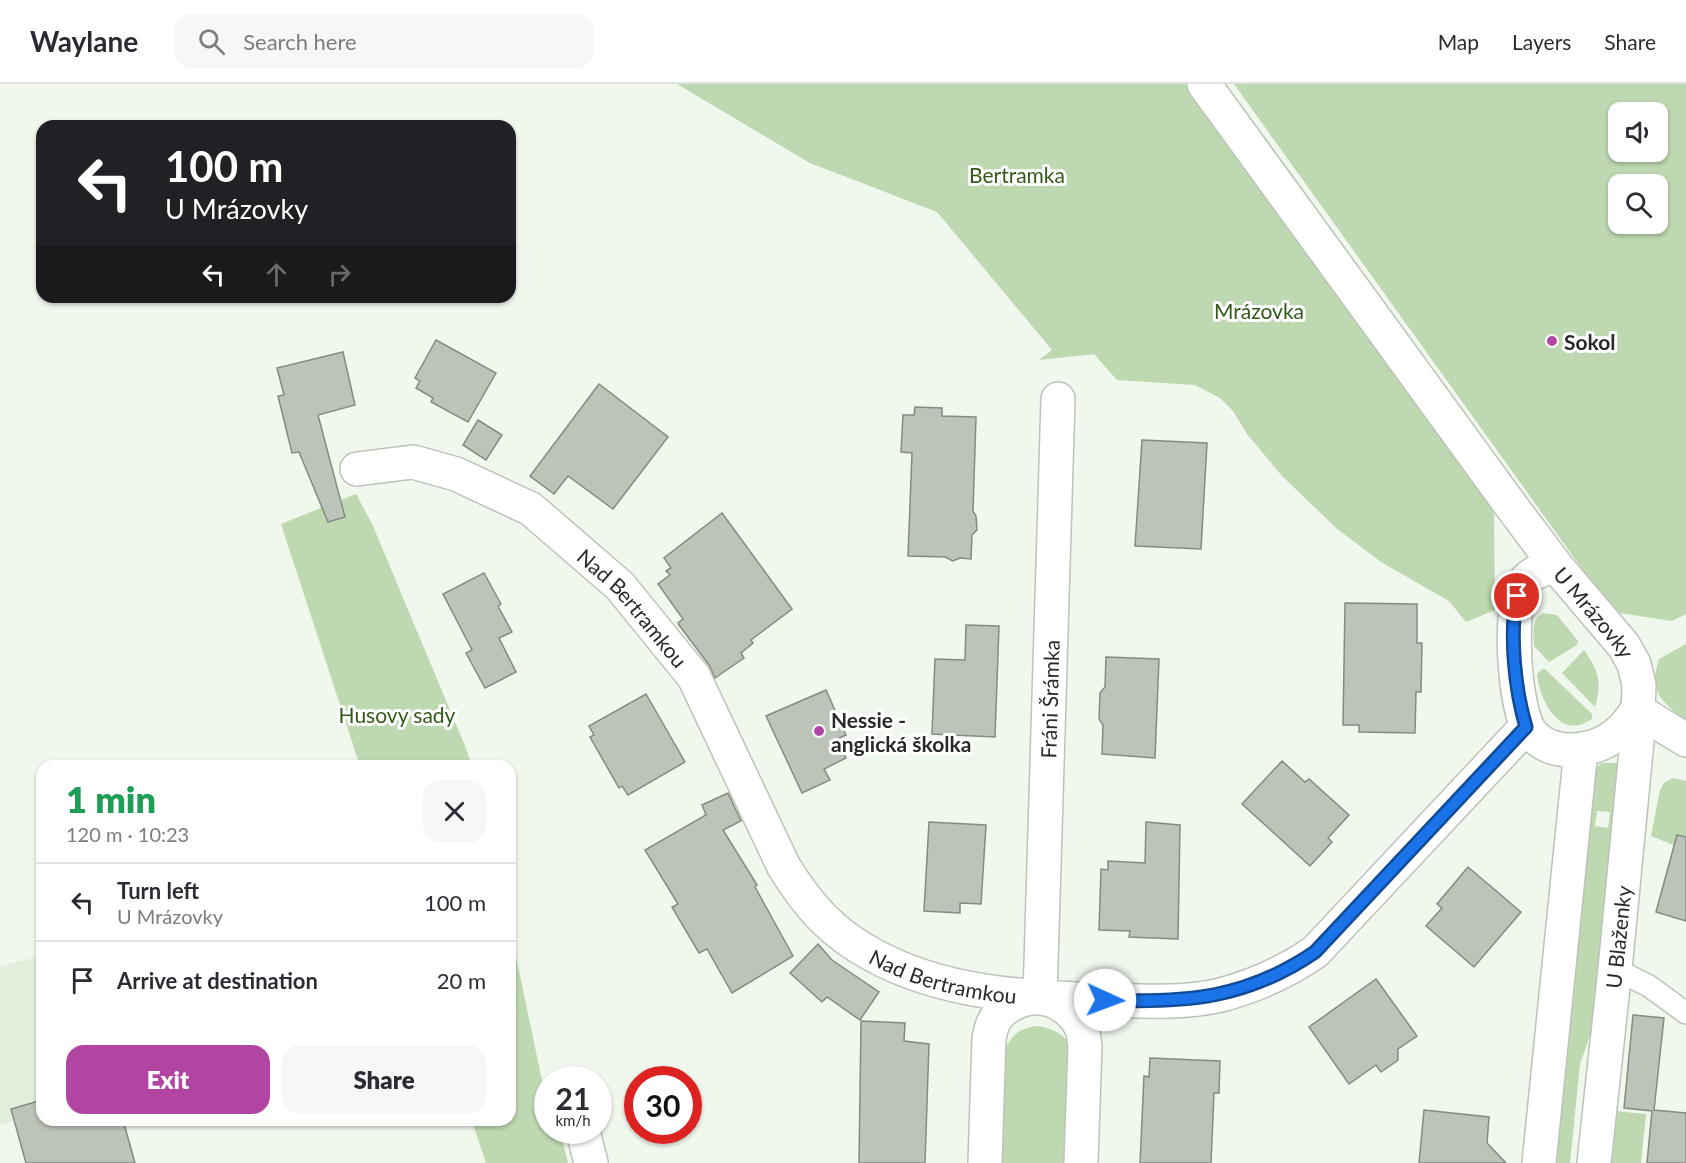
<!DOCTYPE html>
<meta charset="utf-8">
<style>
body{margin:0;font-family:Lato,sans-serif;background:#f7f7f7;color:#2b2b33;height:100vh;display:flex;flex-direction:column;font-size:22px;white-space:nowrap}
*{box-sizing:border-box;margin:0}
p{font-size:20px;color:#7c7c81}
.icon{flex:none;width:33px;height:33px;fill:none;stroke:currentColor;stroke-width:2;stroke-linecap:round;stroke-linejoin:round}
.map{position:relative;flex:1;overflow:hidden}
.panel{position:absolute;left:36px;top:676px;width:480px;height:366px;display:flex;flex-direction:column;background:#fff;border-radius:18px;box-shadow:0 2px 4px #0004}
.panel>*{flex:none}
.top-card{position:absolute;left:36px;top:36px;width:480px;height:183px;border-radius:18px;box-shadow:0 2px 4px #0004;background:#202124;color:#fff;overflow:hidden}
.controls{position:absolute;left:1608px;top:18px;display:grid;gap:12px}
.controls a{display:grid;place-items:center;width:60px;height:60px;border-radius:12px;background:#fff;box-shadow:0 2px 4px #0004;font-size:30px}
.speed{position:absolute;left:534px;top:982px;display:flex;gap:12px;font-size:30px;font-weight:700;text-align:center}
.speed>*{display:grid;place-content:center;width:78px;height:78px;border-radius:50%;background:#fff;box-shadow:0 2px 4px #0004;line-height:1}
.speed small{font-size:15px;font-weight:400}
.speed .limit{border:9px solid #d22;background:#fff;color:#111}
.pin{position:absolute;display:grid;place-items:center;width:51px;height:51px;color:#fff;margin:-26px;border:3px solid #fff;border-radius:50%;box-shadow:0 2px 6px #0007}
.me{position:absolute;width:66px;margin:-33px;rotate:92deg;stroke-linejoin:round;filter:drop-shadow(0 0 4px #0008)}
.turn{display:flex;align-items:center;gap:21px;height:126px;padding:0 30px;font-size:27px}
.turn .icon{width:78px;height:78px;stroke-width:2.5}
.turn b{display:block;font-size:42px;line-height:51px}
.lanes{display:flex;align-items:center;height:57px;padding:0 30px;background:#0003;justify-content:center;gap:30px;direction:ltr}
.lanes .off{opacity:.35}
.round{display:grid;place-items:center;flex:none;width:63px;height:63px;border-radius:18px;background:#f7f7f7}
.summary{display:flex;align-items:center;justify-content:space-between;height:102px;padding:0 30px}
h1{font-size:36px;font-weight:800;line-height:45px;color:#1e9e55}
.action{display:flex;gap:12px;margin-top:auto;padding:12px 30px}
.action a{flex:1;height:69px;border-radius:18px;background:#b345a2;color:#fff;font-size:24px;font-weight:800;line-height:69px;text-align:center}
.action a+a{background:#f7f7f7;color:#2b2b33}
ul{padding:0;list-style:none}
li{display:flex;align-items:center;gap:18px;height:78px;padding:0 30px;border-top:2px solid #e1e1e2}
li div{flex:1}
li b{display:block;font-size:22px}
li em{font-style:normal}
header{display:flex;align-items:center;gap:36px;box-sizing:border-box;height:84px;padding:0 30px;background:#fff;border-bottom:2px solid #e1e1e2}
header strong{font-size:28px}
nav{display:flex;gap:33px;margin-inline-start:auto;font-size:21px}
.search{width:420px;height:54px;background:#f7f7f7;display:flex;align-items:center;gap:15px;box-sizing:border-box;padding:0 21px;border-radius:18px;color:#7c7c81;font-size:22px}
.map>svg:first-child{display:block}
</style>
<header>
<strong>Waylane</strong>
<div class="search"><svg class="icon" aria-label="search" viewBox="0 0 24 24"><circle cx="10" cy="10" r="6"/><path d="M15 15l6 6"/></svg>Search here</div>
<nav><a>Map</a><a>Layers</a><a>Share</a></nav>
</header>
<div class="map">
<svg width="1686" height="1079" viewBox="0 0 1686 1079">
<rect width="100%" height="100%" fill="#f0f7ec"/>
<path fill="#e2eedc" d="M42 872V1036L124 1037 136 1079H25L14 1037 0 1041V882Z"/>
<g fill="#bed8b1" fill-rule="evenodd">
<path d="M677 0H1224L1473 383 1494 430 1495 526 1466 538 1449 517 1381 478 1336 444 1282 392 1247 350 1233 327 1220 314 1195 301 1117 296 1094 270 1039 276 1052 266 937 128 810 79Z"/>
<path d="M1234 0H1686V530L1672 537 1613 528ZM1618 28H1658V68H1618ZM1618 100H1658V140H1618Z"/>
<path d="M356 410 373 442 465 662 472 682H360L281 440Z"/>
<path d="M1543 529 1557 531 1578 557 1577 561 1549 578 1534 562C1534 549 1530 537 1543 529Z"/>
<path d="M1686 560V637C1662 617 1648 609 1659 575Z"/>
<path d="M1584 566C1599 588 1602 597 1595 623L1562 589Z"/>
<path d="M1542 585H1545L1592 630V635C1588 637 1583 640 1579 641 1554 647 1538 609 1537 590Z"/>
<path d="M1601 679H1617L1627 687 1604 911 1580 980 1570 1079H1550L1589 692ZM1597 727 1610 728 1608 744 1595 742Z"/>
<path d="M1673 694 1686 697V766L1651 752 1660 706 1664 699Z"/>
<path d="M510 844 547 1020 548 1047H560L568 1079H486L472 1037 510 1036Z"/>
<path d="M1037 942C1051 944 1059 948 1069 958V1079H999L1004 967C1013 950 1018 945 1037 942Z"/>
<path d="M1615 1027 1646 1030 1641 1079H1609Z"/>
</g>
<g fill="#bcc3b8" stroke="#848b81" stroke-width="1.5">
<path d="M436 256 496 289 468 338 431 318 433 314 416 304 420 297 415 294Z"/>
<path d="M343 268 355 321 318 331 345 433 328 438 299 368 292 369 278 312 284 311 277 284Z"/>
<path d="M599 300 668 353 613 425 568 392 554 410 530 392Z"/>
<path d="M915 323 942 324V332L976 333 973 427 976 432 977 446 972 451 971 475 960 474 953 477 945 473 908 472 912 369 901 368 903 331H914Z"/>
<path d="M478 336 502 351 486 376 463 361Z"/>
<path d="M1142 356 1207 359 1201 465 1135 462Z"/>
<path d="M722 429 792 525 751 556 753 559 741 569 744 574 715 594 709 581 679 541 678 539 683 535 658 500 670 491 666 487 671 484 664 474Z"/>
<path d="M484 489 501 520 498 522 512 548 499 554 516 588 485 604 466 569 472 566 443 510Z"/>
<path d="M1345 519 1417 520V559H1422L1421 608H1416L1415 649 1359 648V641H1343Z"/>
<path d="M966 541 999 542 995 653 932 650 935 575 965 576Z"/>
<path d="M1106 573 1159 575 1155 674 1102 670 1103 641 1099 635 1100 609 1105 603Z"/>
<path d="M826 606 846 651 837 655 846 674 824 685 830 696 802 709 766 632Z"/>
<path d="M646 610 685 678 628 711 622 702 619 704 590 653 594 651 589 642Z"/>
<path d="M1282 677 1305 698 1309 695 1349 731 1328 754 1332 758 1310 782 1242 720Z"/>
<path d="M728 709 741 737 723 746 757 801 755 803 793 872 732 909 707 865 699 869 672 823 678 820 645 766 706 731 702 721Z"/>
<path d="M929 738 986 741 981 820 960 819V829L924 827Z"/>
<path d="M1146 738 1180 741 1178 855 1129 853 1130 847 1099 846 1101 785 1108 786V777L1145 779Z"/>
<path d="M1677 751 1686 753V837L1656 828Z"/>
<path d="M1468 783 1521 828 1474 883 1426 842 1442 824 1437 820Z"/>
<path d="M818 860 832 876 879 908 860 936 827 913 822 918 790 889Z"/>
<path d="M1376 895 1417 952 1398 965V976L1381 988 1376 981 1349 1000 1309 943Z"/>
<path d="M1633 931 1664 934 1654 1026 1686 1029V1079H1647L1652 1027 1624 1024Z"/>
<path d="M861 937 905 939 904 957 929 960 925 1079H859Z"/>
<path d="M1150 974 1220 977 1219 1009H1214L1211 1079H1140L1144 992 1149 993Z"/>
<path d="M42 1016V1036H123L135 1079H26L11 1025Z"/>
<path d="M1424 1026 1489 1033 1487 1059 1506 1079H1419Z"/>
</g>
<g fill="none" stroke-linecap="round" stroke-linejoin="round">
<g stroke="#bcc3b9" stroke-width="24">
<path id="lane" d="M1615 885 1649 902 1686 929"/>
</g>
<g stroke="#bcc3b9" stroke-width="36">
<g id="street">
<path id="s1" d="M1204 0 1509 419 1557 483 1624 562 1634 580 1639 601 1637 657 1615 885 1594 1079"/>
<path id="s2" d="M357 385 413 378 456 390 531 425 620 502 694 593 784 783C809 823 832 849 873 871 944 910 1024 913 1103 916 1141 917 1183 920 1221 911 1255 902 1286 888 1315 868L1526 643"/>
<path d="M1557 483C1544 483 1528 490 1522 502 1508 526 1514 630 1532 650 1546 665 1563 668 1583 665 1608 661 1624 647 1637 626"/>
<path d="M1637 626 1686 656"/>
<path id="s3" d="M1040 913 1058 315"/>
<path d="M583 1047 591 1079"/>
<path d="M985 1079 989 954C990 950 991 944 993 940 999 924 1023 912 1040 914 1057 915 1074 928 1081 943 1084 949 1084 956 1085 962L1081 1079"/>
<path d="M1539 1079 1581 665"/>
</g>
</g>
<use href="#lane" stroke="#fff" stroke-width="21"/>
<use href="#street" stroke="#fff" stroke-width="33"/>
</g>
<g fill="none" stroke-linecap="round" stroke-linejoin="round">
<g stroke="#114b97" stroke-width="15">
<path id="route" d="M1105 916C1186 919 1246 915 1315 868L1526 643C1515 606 1509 550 1517 512"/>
</g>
<use href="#route" stroke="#1a73e8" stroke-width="10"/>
</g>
<g fill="#b345a2" stroke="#fff" stroke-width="2">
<circle cx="1552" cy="257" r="6"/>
<circle cx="819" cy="647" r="6"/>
</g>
<g text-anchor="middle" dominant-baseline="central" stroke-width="6" stroke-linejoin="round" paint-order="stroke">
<g font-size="21" fill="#325918" stroke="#fff">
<text x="1017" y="90">Bertramka</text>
<text x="1259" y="226">Mrázovka</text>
<text x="397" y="630">Husovy sady</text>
</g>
<g font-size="21" font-weight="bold" fill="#272a26" stroke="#fff" text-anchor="start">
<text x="1564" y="257">Sokol</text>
<text x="831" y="635">Nessie -<tspan x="831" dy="24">anglická školka</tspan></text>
</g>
<g font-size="21" fill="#272a26" stroke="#fff">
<text stroke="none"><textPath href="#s2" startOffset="326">Nad Bertramkou</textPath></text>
<text stroke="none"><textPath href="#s1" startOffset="657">U Mrázovky</textPath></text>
<text stroke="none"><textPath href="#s3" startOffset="298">Fráni Šrámka</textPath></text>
<text transform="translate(1618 853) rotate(-84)">U Blaženky</text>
<text stroke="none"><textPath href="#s2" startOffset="830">Nad Bertramkou</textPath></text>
</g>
</g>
</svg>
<div class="controls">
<a><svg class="icon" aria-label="sound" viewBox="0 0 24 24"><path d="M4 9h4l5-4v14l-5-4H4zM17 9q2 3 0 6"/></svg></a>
<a><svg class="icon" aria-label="search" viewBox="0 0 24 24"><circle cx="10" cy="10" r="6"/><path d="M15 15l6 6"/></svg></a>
</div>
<div class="speed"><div>21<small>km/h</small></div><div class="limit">30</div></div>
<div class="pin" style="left:1517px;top:512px;background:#d93025"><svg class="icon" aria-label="arrive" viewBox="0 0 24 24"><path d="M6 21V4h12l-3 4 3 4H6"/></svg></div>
<svg class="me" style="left:1105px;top:916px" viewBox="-20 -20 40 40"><circle r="19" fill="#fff"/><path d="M0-13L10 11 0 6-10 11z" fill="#1a73e8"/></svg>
<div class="top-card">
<div class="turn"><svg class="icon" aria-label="left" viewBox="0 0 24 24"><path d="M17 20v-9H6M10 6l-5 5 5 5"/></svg><div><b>100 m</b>U Mrázovky</div></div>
<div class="lanes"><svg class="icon" aria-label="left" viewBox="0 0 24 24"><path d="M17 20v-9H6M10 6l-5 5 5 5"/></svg><svg class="icon off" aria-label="ahead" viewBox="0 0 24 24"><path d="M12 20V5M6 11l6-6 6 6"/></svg><svg class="icon off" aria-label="right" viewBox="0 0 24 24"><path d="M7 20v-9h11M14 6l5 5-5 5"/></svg></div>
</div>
<section class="panel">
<div class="summary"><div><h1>1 min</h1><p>120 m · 10:23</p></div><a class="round"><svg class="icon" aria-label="close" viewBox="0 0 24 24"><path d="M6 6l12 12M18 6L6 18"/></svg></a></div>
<ul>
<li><svg class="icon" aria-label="left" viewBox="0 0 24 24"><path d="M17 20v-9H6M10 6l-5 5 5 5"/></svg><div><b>Turn left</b><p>U Mrázovky</p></div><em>100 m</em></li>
<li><svg class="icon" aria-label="arrive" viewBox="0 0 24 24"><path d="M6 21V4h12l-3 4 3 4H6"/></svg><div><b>Arrive at destination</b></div><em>20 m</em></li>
</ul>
<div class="action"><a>Exit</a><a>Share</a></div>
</section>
</div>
